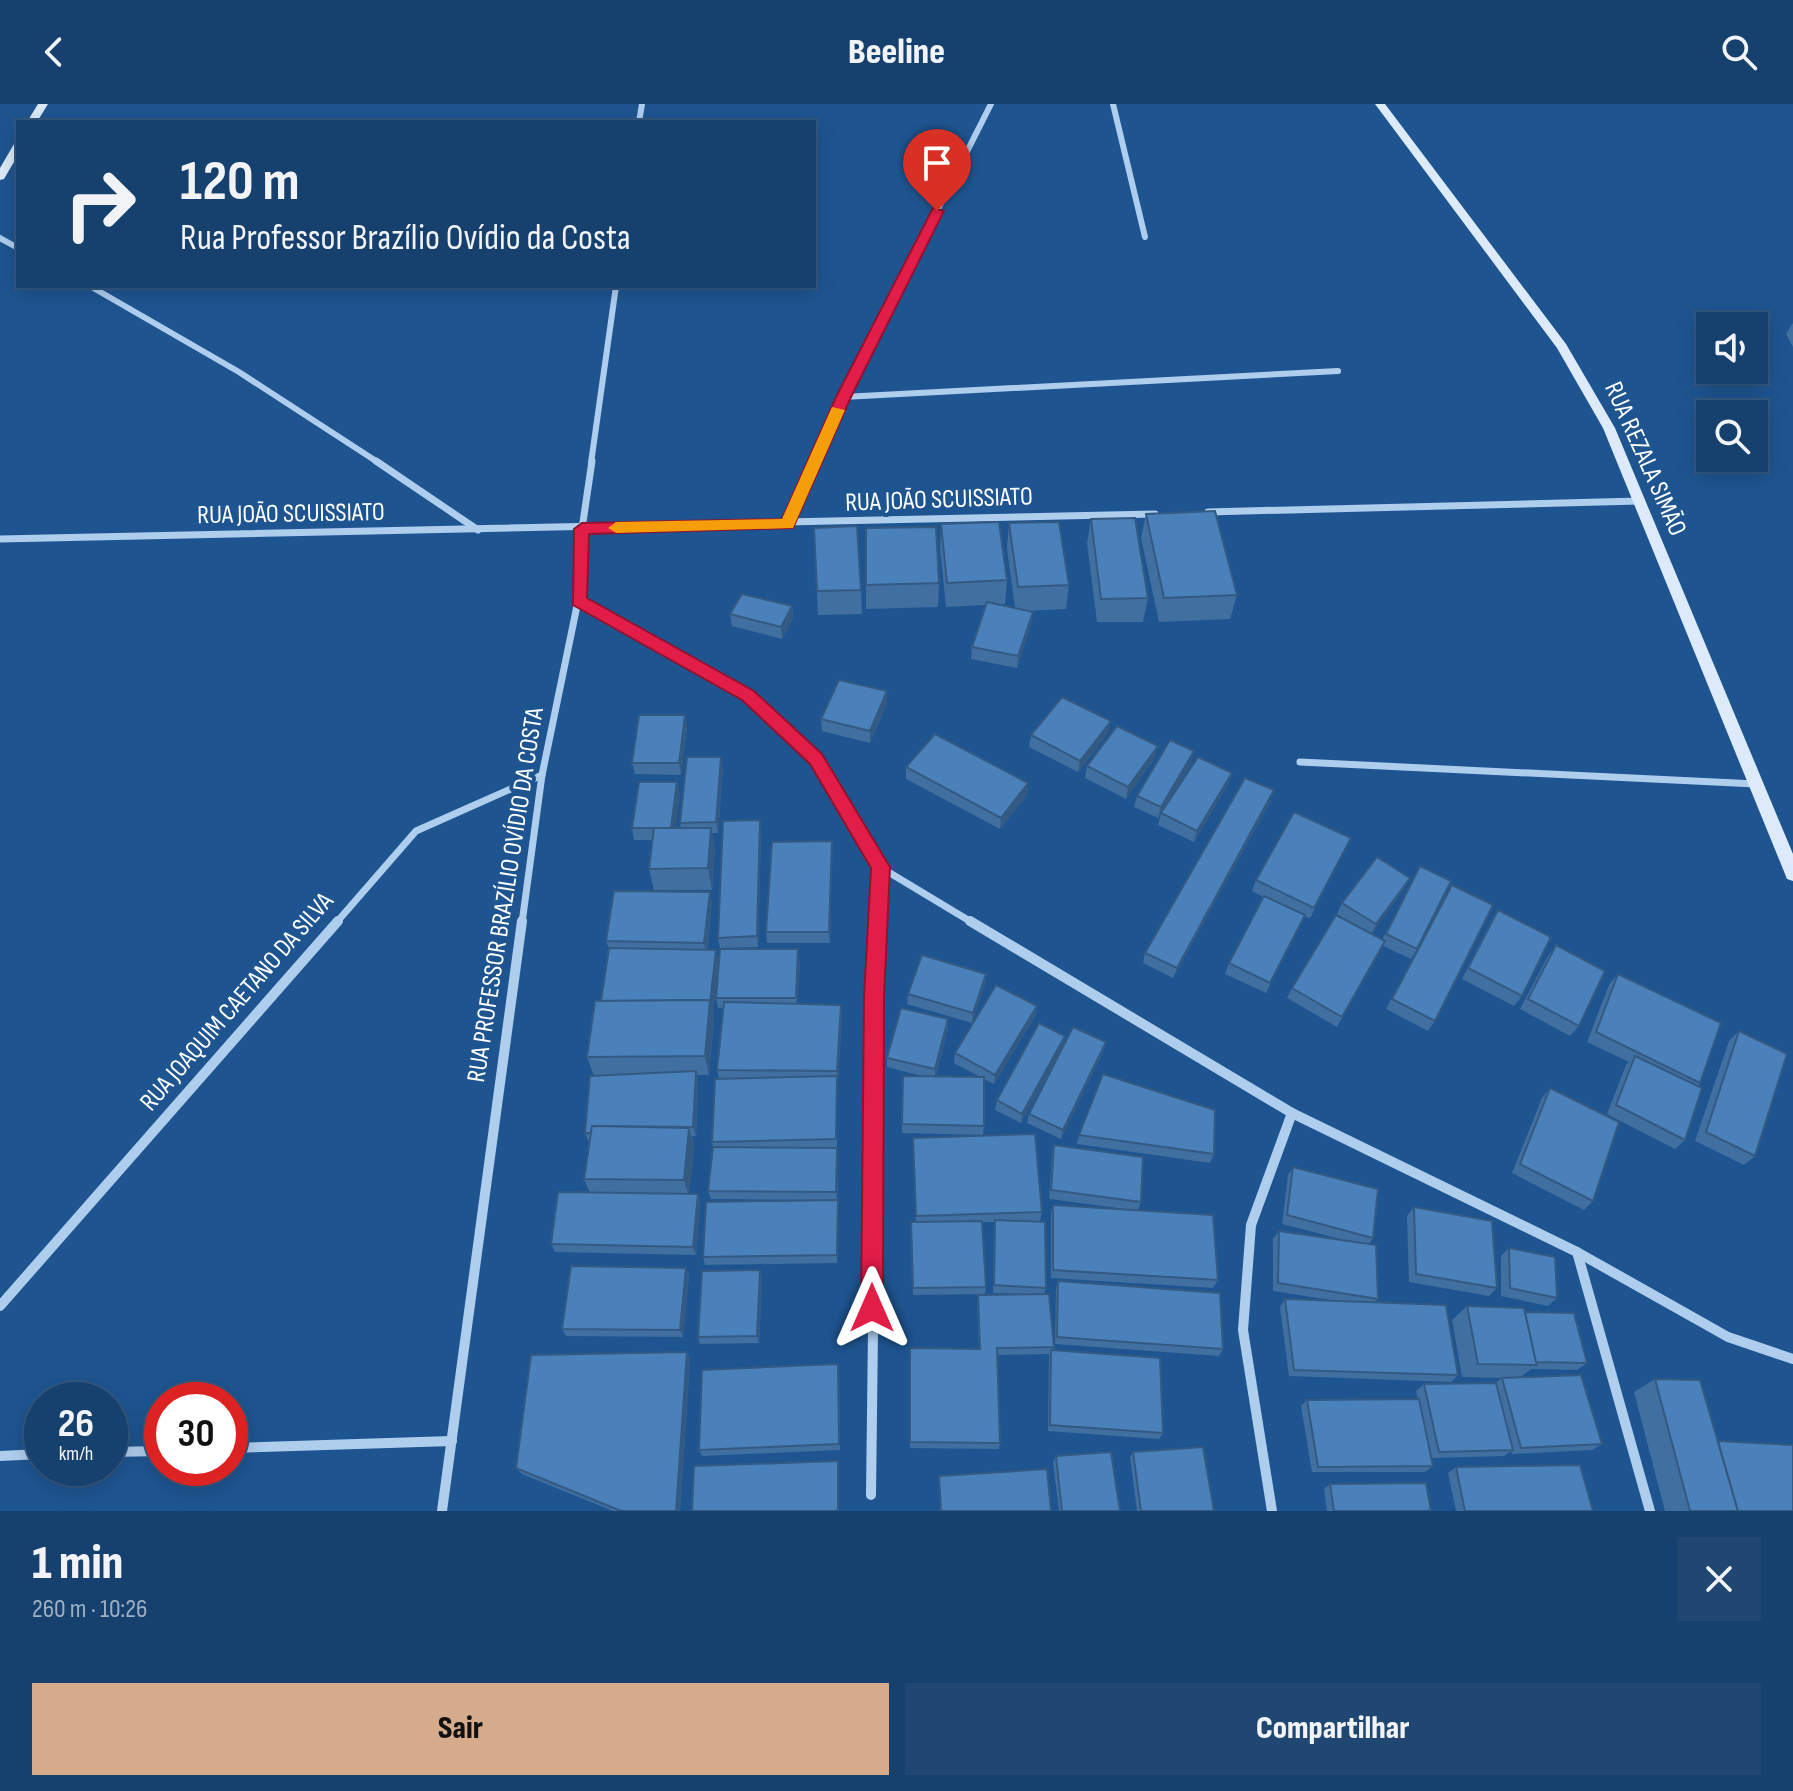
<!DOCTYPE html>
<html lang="pt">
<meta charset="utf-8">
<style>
body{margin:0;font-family:"Sofia Sans Condensed",sans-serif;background:#1f4772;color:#f1f3f6;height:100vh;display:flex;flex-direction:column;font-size:30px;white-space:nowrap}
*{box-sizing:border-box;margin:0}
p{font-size:26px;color:#9eafc2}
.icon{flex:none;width:44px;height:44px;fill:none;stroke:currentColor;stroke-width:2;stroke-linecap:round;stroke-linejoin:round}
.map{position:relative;height:1407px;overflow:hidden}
.details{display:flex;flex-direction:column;background:#16406d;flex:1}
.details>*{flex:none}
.hud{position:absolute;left:16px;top:16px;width:800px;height:168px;border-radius:0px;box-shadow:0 4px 20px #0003,0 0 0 2px #355980;background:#16406d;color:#f1f3f6;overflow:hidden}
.fabs{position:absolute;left:1696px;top:208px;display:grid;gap:16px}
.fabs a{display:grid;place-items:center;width:72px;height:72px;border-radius:0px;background:#16406d;box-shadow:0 4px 20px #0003,0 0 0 2px #355980;font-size:40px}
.speed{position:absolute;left:24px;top:1278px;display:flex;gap:16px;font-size:40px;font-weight:700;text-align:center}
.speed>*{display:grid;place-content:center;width:104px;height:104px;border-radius:50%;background:#16406d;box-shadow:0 4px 20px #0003,0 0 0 2px #355980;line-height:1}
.speed small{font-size:20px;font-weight:400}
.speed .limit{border:12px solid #d22;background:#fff;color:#111}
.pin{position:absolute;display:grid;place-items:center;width:68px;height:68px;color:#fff;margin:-82px -34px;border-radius:50% 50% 50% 0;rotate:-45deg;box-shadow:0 0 8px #0007}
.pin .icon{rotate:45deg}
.me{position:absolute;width:88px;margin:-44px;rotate:0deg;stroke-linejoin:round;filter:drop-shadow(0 0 6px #0008)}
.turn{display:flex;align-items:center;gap:28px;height:168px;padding:0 32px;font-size:36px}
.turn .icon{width:104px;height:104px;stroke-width:2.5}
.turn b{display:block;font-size:56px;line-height:68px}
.round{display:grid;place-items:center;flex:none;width:84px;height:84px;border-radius:0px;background:#1f4772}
.summary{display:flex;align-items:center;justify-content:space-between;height:136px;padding:0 32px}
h1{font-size:48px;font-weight:800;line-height:60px}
.primary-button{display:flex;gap:16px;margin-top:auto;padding:16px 32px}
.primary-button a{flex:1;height:92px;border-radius:0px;background:#d6ab8b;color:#111;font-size:32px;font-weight:800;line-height:92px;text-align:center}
.primary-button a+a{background:#1f4772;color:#f1f3f6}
header{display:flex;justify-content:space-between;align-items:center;height:104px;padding:0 32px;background:#16406d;font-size:36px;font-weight:800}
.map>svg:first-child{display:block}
</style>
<header><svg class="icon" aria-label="back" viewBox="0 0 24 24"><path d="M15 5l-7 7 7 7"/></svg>Beeline<svg class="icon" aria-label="search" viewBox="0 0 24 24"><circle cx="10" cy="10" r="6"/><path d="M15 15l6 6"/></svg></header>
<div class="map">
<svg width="1793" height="1407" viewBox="0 0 1793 1407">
<rect width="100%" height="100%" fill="#1e5591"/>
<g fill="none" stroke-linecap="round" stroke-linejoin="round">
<g stroke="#afceee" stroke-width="6">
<path d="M1113 0 1145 133"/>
<path d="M639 18 642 0"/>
<path d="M0 134 18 144"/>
<path d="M90 182 239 268 379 359"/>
<path d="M843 293 1338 267"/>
<path d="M591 359 616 182"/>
<path d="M814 359 843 293 991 0"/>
</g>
<g stroke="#afceee" stroke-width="7">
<path d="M376 357 478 426"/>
<path d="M1208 408 1639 397"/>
<path d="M788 420 815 357"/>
<path d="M0 435 1155 410"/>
<path d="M578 497 748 592 816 655 880 763 973 819"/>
<path d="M1300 658 1756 680"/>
<path d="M336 819 416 727 542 671"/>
<path d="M522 819 542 671 578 497 582 425 592 357"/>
<path d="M877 819 880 763"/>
</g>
<g stroke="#afceee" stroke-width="10">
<path d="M970 817 1292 1009 1577 1148 1728 1233 1793 1255"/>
<path d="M1577 1148 1650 1407"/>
<path d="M0 1202 338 817"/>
<path d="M230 1344 452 1337"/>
<path d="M110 1348 162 1347"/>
<path d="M0 1352 42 1350"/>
<path d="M871 1391 878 817"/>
<path d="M442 1407 522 817"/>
<path d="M1272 1407 1243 1226 1251 1121 1292 1009"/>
</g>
<g fill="#dceafa" fill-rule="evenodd">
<path d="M38 0H48L37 18H27Z"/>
<path d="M1375 0H1385L1566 240 1615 324 1793 750V777L1787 775 1785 770 1603 324 1557 244Z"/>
<path d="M18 39V51L4 75 0 76V64L14 40Z"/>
</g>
</g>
<g fill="#406fa0">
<path d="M1793 219V243L1786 230Z"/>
<path d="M1146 410 1237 491 1230 515 1159 518 1141 434Z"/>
<path d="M1091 415 1148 494 1143 518H1097L1087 439Z"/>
<path d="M1009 419 1069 481 1066 505 1025 507 1033 508 1031 520 1017 564 971 555 972 543 986 501 946 503 940 444 941 420 1007 476 1005 500H997L1015 504 1007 444Z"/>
<path d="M814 424 861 486 862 510 818 511Z"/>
<path d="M866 424 939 479 938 503 866 505Z"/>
<path d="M792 502 793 514 782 535 732 522 730 510Z"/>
<path d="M887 599 870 639 822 627 821 615Z"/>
<path d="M687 623 681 671 635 670 632 659Z"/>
<path d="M1108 629 1078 668 1029 643 1031 631Z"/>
<path d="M1155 653 1126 695 1085 674 1087 662Z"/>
<path d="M1191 659 1158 714 1134 703 1137 692Z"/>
<path d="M906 663 1028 679 1027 691 1000 725 906 675Z"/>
<path d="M723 664 718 729H712L715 745 712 786H654L649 765 652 736H634L632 724 680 690 675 724H681L680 719Z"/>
<path d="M1232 669 1228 680 1194 738 1158 721 1161 709Z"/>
<path d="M1274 686 1270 698 1173 874 1143 859 1145 849Z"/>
<path d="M760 716 761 727 758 843 720 844 718 834Z"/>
<path d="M1351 734 1310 814 1304 812 1266 889 1225 870 1229 859 1263 793 1252 787 1256 776Z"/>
<path d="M832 748 830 839H767L766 828Z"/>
<path d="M1420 762 1417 845 1411 855 1383 842 1337 923 1287 894 1292 884 1356 822 1337 810 1342 799 1410 774 1404 785 1371 830 1382 836Z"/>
<path d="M710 788 712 799 707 845 716 846 718 856 713 909 714 916 709 971H697L698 977 696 1032H692L694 1041 689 1090H698L700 1098 696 1151 555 1148 551 1140 590 1089 584 1075 589 1038 585 1029 594 972 587 953 601 897 609 845 606 837Z"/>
<path d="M1446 791 1435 917 1428 927 1386 905Z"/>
<path d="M1498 806 1522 892 1514 902 1462 875 1491 817Z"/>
<path d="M1556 841 1579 922 1570 932 1520 905 1548 852Z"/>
<path d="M800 856 797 900 841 901 842 911 838 977H837V1044L838 1053 837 1096 838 1104 837 1159 705 1161 703 1153 824 1096 711 1095 708 1087 713 1043 712 1038 719 975 717 966 724 904H718L716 894Z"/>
<path d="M986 870 985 880 972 919 907 900 908 890Z"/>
<path d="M1618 870 1700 979 1697 982 1685 1036 1675 1045 1607 1010 1626 961 1629 958 1587 938 1609 881Z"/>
<path d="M1037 902 1035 912 994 980 984 975V1022L983 1031 902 1029 903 972H922L887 963V954L948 915V925L936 972 980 973 954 959 955 949Z"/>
<path d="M1739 927 1755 1052 1744 1061 1695 1037 1729 937Z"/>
<path d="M1065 932 1063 942 1021 1019 995 1006 997 996Z"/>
<path d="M1106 938 1103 948 1061 1035 1027 1019 1029 1010Z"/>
<path d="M1550 984 1593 1097 1584 1106 1512 1069 1542 994Z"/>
<path d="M1079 1031 1214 1050 1210 1059 1077 1040Z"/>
<path d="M1054 1041 1141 1098 1138 1106 1218 1176 1213 1184 1051 1174V1109L1053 1101 1133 1106 1049 1095 1052 1050Z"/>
<path d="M913 1043 1042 1108 1040 1117H1022L1046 1184 1044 1190 1054 1243 1053 1246 1163 1329 1159 1335 1048 1327 1049 1250 997 1251 1000 1339 999 1345 910 1344V1244L979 1245 977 1198 978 1191 1022 1190 993 1189 994 1118H982L986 1183 985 1190 913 1191 911 1118H916Z"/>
<path d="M1293 1063 1373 1134 1369 1140 1378 1195 1375 1198 1458 1271 1451 1278 1289 1272 1280 1203 1285 1195 1337 1197 1273 1187V1135L1279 1127 1344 1136 1282 1120 1288 1071Z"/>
<path d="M1414 1103 1497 1184 1489 1192 1409 1178 1407 1112Z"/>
<path d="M1509 1144 1557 1194 1548 1202 1501 1192V1152Z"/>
<path d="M686 1164 689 1171 683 1233 566 1232 562 1225Z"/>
<path d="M762 1174 759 1239 700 1240 698 1233Z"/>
<path d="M1058 1177 1223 1245 1219 1252 1055 1240 1056 1184Z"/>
<path d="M1467 1202 1525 1208 1587 1259 1577 1266 1531 1265 1521 1273 1602 1340 1592 1346 1512 1350 1511 1347 1504 1352 1431 1354 1433 1362 1425 1368H1312L1301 1302 1307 1296 1418 1295 1416 1287 1424 1280 1495 1279 1502 1274 1462 1273 1452 1216Z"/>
<path d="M687 1248 690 1255 680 1407H613L522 1370 516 1364Z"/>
<path d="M839 1267 840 1346 702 1352 699 1346Z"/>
<path d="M1655 1275 1718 1337 1793 1407H1665L1634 1288Z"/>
<path d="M1133 1348 1214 1407H1137L1130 1353Z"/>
<path d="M1056 1352 1120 1407H1059L1053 1358Z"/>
<path d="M1456 1363 1593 1407H1456L1448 1369Z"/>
<path d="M1330 1380 1431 1407H1327L1324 1385Z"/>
</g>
<g fill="#345a82">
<path d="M792 502 793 514 782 535 781 523Z"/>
<path d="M1033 508 1031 520 1017 564 1018 552Z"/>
<path d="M887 587V599L870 639V627Z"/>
<path d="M685 611 687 623 681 671 679 659Z"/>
<path d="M1111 617 1108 629 1078 668 1080 657Z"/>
<path d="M1158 642 1155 653 1126 695 1128 683Z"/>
<path d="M1194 647 1191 659 1158 714 1161 703Z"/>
<path d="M721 653 723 664 718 729 716 718Z"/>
<path d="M1232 669 1228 680 1194 738 1197 727Z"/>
<path d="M677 678 680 690 674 736 671 725Z"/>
<path d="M1028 679 1027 691 1000 725 1001 714Z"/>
<path d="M1274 686 1270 698 1173 874 1177 864Z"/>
<path d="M760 716 761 727 758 843 757 832Z"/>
<path d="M711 724 715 745 712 786 708 764Z"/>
<path d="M832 737V748L830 839 829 828Z"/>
<path d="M1410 774 1404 785 1371 831 1376 820Z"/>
<path d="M710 788 712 799 706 849 704 839Z"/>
<path d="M798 845 800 856 797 904 796 894Z"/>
<path d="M716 846 718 856 713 909 714 916 709 971 705 952Z"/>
<path d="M986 870 985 880 972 919 973 909Z"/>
<path d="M841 901 842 911 838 977 837 967Z"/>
<path d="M1037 902 1035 912 994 980 995 971Z"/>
<path d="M948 915V925L935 975V965Z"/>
<path d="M1065 932 1063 942 1021 1019 1022 1010Z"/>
<path d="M1106 938 1103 948 1061 1035 1063 1026Z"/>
<path d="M696 967 698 977 696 1032 693 1023Z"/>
<path d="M689 1024 694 1041 689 1093 684 1076Z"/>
<path d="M837 1044 838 1053 837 1096 836 1088Z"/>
<path d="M698 1090 700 1098 696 1151 693 1143Z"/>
<path d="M686 1164 689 1171 683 1233 680 1226Z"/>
<path d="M760 1166 762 1174 759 1239 757 1232Z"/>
<path d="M687 1248 690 1255 680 1407H676Z"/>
</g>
<g fill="#4b81ba" stroke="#345a82" stroke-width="2">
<path d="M1215 407 1237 491 1164 494 1146 410Z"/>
<path d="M1135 414 1148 494 1101 495 1091 415Z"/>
<path d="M999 418 1007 476 947 479 941 420Z"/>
<path d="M1059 418 1069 481 1018 483 1009 419Z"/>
<path d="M857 422 861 486 817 487 814 424Z"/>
<path d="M936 423 939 479 866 481V424Z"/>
<path d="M742 490 792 502 781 523 730 510Z"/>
<path d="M987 498 1033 508 1018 552 972 543Z"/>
<path d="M839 576 887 587 870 627 821 615Z"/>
<path d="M1062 593 1111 617 1080 657 1031 631Z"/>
<path d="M639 611H685L679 659H632Z"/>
<path d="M1117 622 1158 642 1128 683 1087 662Z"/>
<path d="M935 630 1028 679 1001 714 906 663Z"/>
<path d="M1170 636 1194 647 1161 703 1137 692Z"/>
<path d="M687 653H721L716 718 680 719Z"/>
<path d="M1198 653 1232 669 1197 727 1161 709Z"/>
<path d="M1245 674 1274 686 1177 864 1145 849Z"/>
<path d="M639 678H677L671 724H632Z"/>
<path d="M1294 708 1351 734 1314 804 1256 776Z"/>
<path d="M760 716 757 832 718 834 723 717Z"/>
<path d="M654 724H711L708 764 649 765Z"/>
<path d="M832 737 829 828H766L772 738Z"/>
<path d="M1377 753 1410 774 1376 820 1342 799Z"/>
<path d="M1420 762 1451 777 1417 845 1386 830Z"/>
<path d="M1452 781 1493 801 1435 917 1392 895Z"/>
<path d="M614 787 710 788 704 839 606 837Z"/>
<path d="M1264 792 1305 811 1270 879 1229 859Z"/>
<path d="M1498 806 1551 833 1522 892 1468 864Z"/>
<path d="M1336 811 1385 837 1342 913 1292 884Z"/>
<path d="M1556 841 1605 867 1579 922 1528 895Z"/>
<path d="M609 844 716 846 710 899V896L601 897Z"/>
<path d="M720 845H798L796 894H716Z"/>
<path d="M922 851 986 870 973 909 908 890Z"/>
<path d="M1618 870 1721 919 1700 979 1596 928Z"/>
<path d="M996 881 1037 902 995 971 955 949Z"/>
<path d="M710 896 705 952 587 953 595 897Z"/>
<path d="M724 898 841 901 837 967 717 966Z"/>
<path d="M901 904 948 915 935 965 887 954Z"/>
<path d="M1039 919 1065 932 1022 1010 997 996Z"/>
<path d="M1073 923 1106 938 1063 1026 1029 1010Z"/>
<path d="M1739 927 1787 950 1755 1052 1706 1028Z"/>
<path d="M1635 952 1702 984 1685 1036 1616 1001Z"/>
<path d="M696 967 693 1023 592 1022 591 1029H585L590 972Z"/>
<path d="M1103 970 1215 1006 1214 1050 1079 1031Z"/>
<path d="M837 972 836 1035 712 1038 715 975Z"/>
<path d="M903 972 984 973V1022L902 1020Z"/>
<path d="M1550 984 1619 1018 1593 1097 1520 1060Z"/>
<path d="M592 1022 689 1024 684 1076 584 1075Z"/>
<path d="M1035 1030 1042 1108 916 1112 913 1034Z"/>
<path d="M1054 1041 1143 1053 1141 1098 1051 1086Z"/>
<path d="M713 1043 837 1044 836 1088 708 1087Z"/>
<path d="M1293 1063 1378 1085 1373 1134 1287 1111Z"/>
<path d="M558 1088 698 1090 693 1143 551 1140Z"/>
<path d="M838 1096 837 1151 703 1153 706 1098Z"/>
<path d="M1053 1101 1213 1111 1218 1176 1053 1166Z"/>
<path d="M1414 1103 1492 1117 1497 1184 1416 1170Z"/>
<path d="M995 1116 1045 1118 1046 1184 994 1181Z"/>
<path d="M982 1117 986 1183 913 1184 911 1118Z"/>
<path d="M1279 1127 1376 1141 1378 1195 1278 1179Z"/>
<path d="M1509 1144 1555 1153 1557 1194 1510 1184Z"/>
<path d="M571 1162 686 1164 680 1226 562 1225Z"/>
<path d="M760 1166 757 1232 698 1233 702 1167Z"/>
<path d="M1058 1177 1220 1189 1223 1245 1057 1233Z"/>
<path d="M1049 1190 1054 1243 997 1244 1000 1339 910 1338V1244L980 1245 978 1191Z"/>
<path d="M1285 1195 1446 1201 1458 1271 1294 1266Z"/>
<path d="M1467 1202 1524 1204 1537 1261 1478 1260Z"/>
<path d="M1525 1208 1574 1209 1587 1259 1536 1258Z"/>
<path d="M1051 1246 1160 1254 1163 1329 1050 1321Z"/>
<path d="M687 1248 676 1407H621L516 1364 531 1251Z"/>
<path d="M838 1260 839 1340 699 1346 702 1266Z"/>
<path d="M1581 1271 1602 1340 1521 1344 1502 1274Z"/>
<path d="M1655 1275 1700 1276 1738 1407H1690Z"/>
<path d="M1496 1279 1513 1346 1439 1348 1424 1280Z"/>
<path d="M1419 1295 1433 1362 1318 1363 1307 1296Z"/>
<path d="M1718 1337 1793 1341V1407H1738Z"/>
<path d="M1203 1343 1214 1407H1141L1133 1348Z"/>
<path d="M1111 1348 1120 1407H1062L1056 1352Z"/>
<path d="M838 1357V1407H692L694 1362Z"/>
<path d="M1580 1361 1593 1407H1465L1456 1363Z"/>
<path d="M1047 1365 1051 1407H941L939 1372Z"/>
<path d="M1426 1379 1431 1407H1334L1330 1380Z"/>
</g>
<path fill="#e11d48" stroke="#92132f" stroke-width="2" d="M933 104 944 107 851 293 793 424 589 430 587 494 754 587 822 650 890 763 884 893 883 1204 880 1212 872 1216 864 1212 861 1204 864 893 871 764 810 660 742 596 573 501 574 425 582 419 782 415 836 293Z"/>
<path fill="#f59e0b" d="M832 303 845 306 793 424 616 429 608 424 616 418 782 415Z"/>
<g text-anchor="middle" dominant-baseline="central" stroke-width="8" stroke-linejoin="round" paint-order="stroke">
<g font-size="26" fill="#fff" stroke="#1e5591">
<text transform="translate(1645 355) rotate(66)">RUA REZALA SIMÃO</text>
<text transform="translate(939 396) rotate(-2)">RUA JOÃO SCUISSIATO</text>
<text transform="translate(291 410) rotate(-1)">RUA JOÃO SCUISSIATO</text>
<text transform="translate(506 791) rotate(-81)">RUA PROFESSOR BRAZÍLIO OVÍDIO DA COSTA</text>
<text transform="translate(237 898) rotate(-49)">RUA JOAQUIM CAETANO DA SILVA</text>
</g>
</g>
</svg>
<div class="fabs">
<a><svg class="icon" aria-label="sound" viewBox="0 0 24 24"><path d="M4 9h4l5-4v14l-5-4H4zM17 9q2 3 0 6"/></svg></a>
<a><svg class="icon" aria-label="search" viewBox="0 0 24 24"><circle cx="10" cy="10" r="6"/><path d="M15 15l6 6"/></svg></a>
</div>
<div class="speed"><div>26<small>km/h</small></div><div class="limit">30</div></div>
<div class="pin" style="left:937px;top:107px;background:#d93025"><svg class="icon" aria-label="arrive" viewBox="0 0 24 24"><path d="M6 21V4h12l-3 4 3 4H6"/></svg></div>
<svg class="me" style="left:872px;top:1204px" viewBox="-20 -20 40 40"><path d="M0-17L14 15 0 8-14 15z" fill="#e11d48" stroke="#fff" stroke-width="4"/></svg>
<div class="hud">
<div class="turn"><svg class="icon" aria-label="right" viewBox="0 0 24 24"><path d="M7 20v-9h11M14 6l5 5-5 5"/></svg><div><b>120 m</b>Rua Professor Brazílio Ovídio da Costa</div></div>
</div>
</div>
<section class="details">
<div class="summary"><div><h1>1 min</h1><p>260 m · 10:26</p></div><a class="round"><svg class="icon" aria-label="close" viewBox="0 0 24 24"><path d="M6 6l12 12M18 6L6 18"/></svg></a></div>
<div class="primary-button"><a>Sair</a><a>Compartilhar</a></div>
</section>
